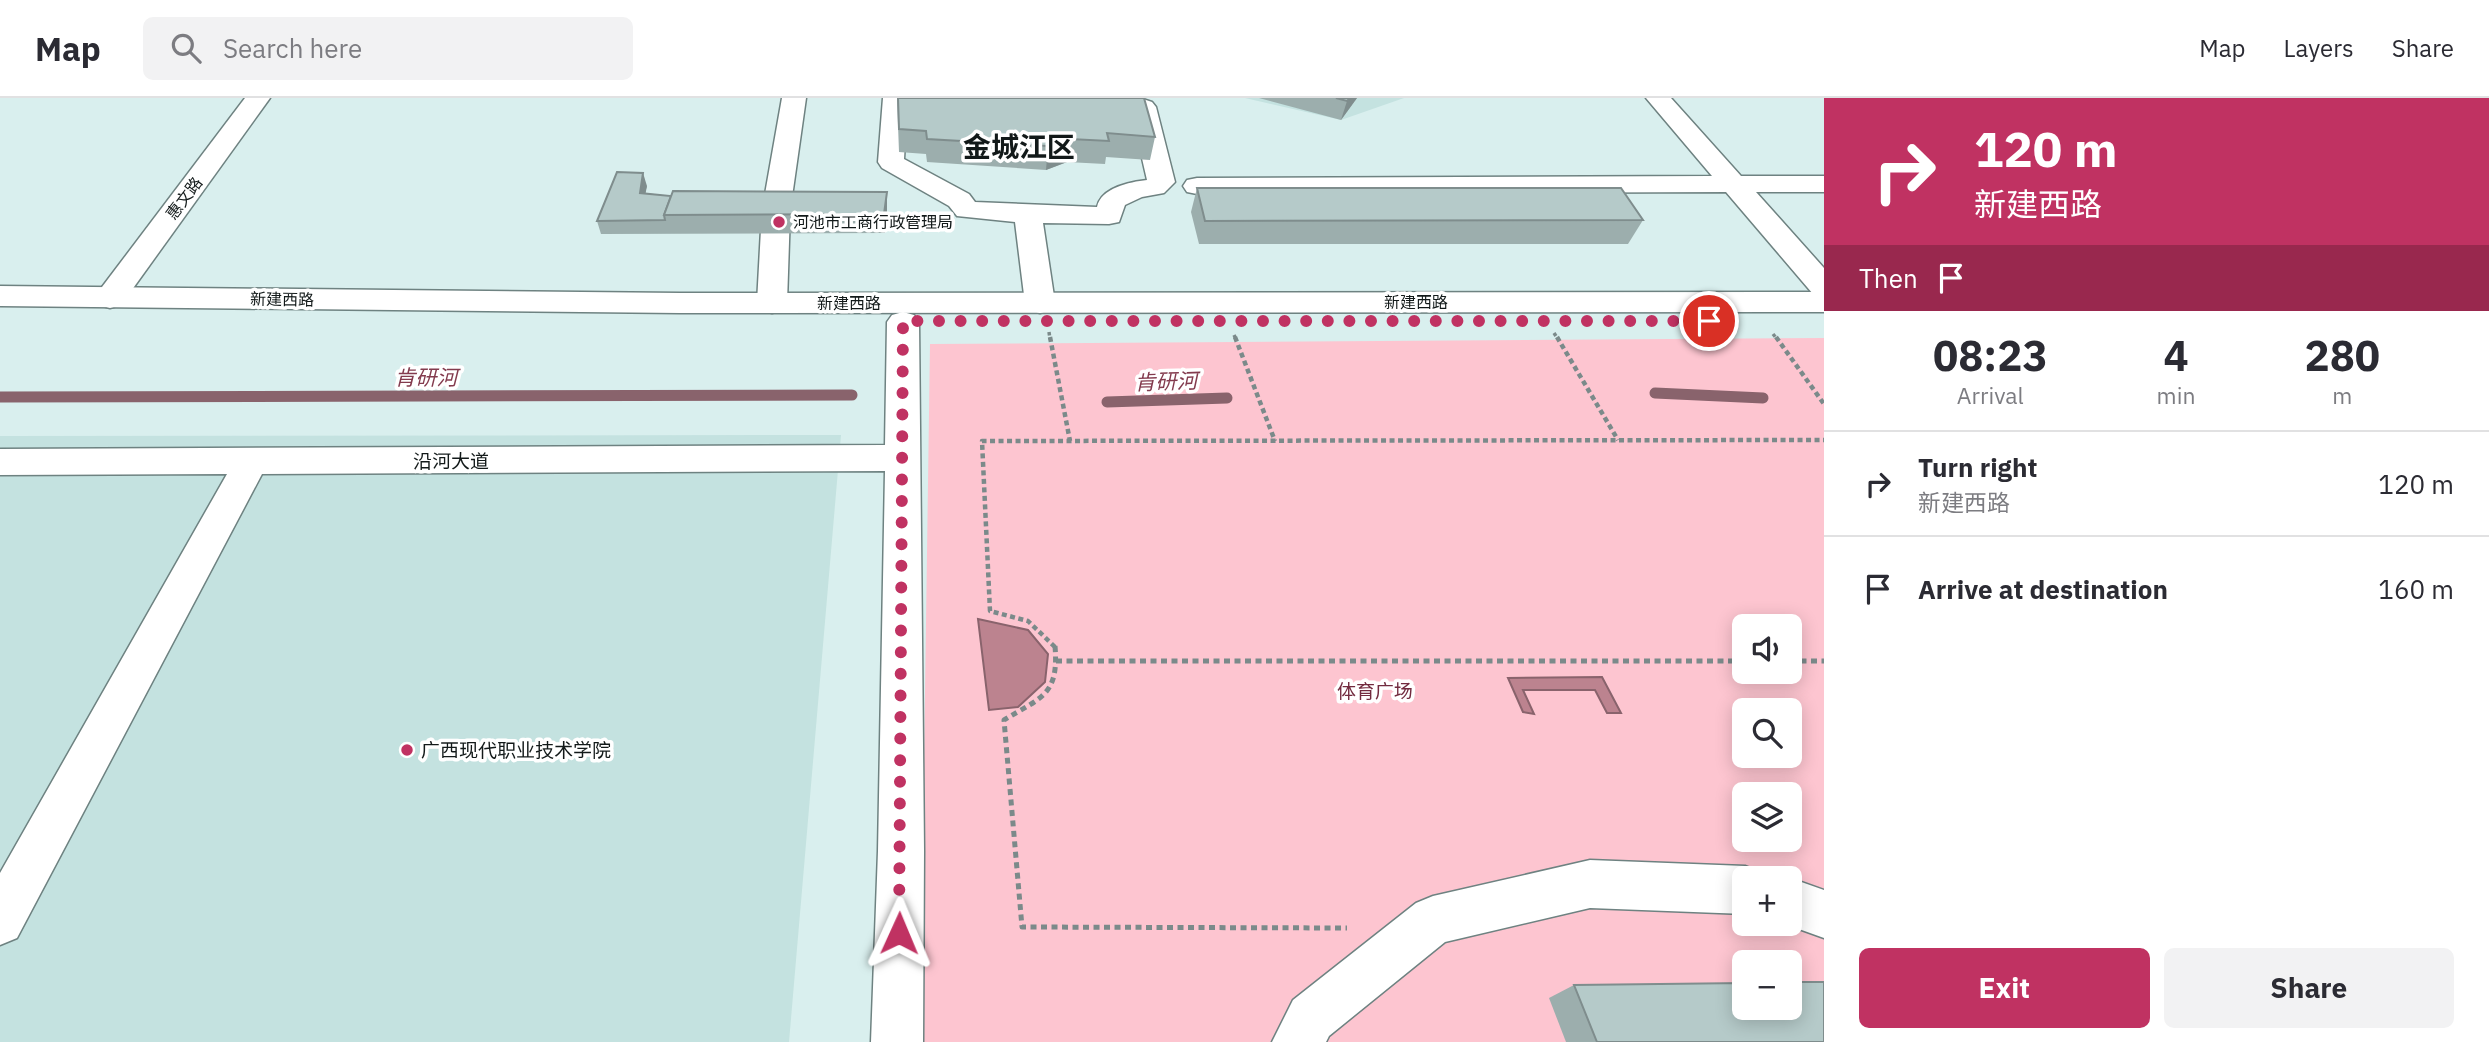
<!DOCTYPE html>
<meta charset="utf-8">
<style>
body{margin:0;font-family:"IBM Plex Sans","Noto Sans SC",sans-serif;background:#f2f2f3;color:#2b2b33;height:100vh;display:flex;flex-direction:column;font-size:26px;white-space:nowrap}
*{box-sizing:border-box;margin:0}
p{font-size:23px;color:#7c7c81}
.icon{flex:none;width:38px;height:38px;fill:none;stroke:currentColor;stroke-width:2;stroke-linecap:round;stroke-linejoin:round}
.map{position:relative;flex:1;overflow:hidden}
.side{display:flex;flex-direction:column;background:#fff;width:665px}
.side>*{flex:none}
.banner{background:#c03262;color:#fff;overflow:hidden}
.buttons{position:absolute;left:1732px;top:516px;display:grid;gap:14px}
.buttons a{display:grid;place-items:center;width:70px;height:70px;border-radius:10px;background:#fff;box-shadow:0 4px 18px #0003;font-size:35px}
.pin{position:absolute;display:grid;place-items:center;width:60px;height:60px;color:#fff;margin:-30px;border:4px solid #fff;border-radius:50%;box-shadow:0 2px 7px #0007}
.me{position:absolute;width:77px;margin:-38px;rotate:1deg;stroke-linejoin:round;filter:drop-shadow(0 0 5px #0008)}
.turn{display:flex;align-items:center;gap:24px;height:147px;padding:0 35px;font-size:32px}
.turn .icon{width:91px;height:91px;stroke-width:2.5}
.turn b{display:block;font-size:49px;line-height:60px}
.then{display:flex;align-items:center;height:66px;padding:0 35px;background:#0003;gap:14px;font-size:26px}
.eta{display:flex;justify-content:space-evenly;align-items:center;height:119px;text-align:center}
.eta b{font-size:42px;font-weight:700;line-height:49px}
.button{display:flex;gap:14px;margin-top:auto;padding:14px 35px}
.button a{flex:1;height:80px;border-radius:10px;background:#c03262;color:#fff;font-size:28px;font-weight:700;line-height:80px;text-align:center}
.button a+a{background:#f2f2f3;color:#2b2b33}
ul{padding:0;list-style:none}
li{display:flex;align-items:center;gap:21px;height:105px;padding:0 35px;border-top:2px solid #e1e1e2}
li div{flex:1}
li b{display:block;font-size:26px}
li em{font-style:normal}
header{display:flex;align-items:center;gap:42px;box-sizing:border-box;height:98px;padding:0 35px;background:#fff;border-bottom:2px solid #e1e1e2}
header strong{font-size:33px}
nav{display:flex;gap:38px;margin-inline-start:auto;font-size:24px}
.search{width:490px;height:63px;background:#f2f2f3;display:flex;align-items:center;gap:18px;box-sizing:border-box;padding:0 24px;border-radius:10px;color:#7c7c81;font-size:26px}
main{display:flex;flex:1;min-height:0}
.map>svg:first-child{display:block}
</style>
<header>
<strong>Map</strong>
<div class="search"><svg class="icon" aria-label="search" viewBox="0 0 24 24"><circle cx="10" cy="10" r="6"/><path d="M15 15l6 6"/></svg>Search here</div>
<nav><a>Map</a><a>Layers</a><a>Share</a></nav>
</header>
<main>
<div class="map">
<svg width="1824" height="944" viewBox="0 0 1824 944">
<rect width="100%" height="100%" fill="#d9efee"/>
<g fill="#c4e2e0">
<path d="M1245 0H1404L1341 22Z"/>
<path d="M841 337 789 944H0V338Z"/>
</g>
<path fill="#fdc5d0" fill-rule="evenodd" d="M1824 240V944H920L930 246ZM1745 528H1790V574H1745ZM1745 612H1790V658H1745ZM1745 696H1790V742H1745ZM1745 780H1790V826H1745ZM1745 864H1790V910H1745Z"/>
<g fill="#bc838f" stroke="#89636c" stroke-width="2">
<path d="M978 521 1028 532 1048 556 1045 584 1018 609 989 612Z"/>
<path d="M1602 579 1621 615H1607L1595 592H1523L1534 616 1523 614 1508 580Z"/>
</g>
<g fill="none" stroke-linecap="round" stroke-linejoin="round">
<g stroke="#89636c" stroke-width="11">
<path d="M1655 295 1763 300"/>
<path d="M0 299 852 297"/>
<path d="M1107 304 1227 300"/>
</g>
<g stroke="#6e8281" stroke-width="3">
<g id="minor">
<path d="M245 0H270L121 207 110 210 99 207 95 200 99 193Z"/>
<path d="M782 0H806L790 113 787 205 783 212 772 215 761 212 757 205 762 113Z"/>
<path d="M883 0H959L961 3 958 8 907 9 904 61 969 96 975 104 1097 109C1101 90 1129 84 1147 82L1132 17 1122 14 1118 9 1122 4 1143 1 1152 4 1156 9 1175 84 1164 95 1142 99 1125 107 1119 124 1109 126 1043 125 1055 205 1051 212 1040 215 1029 212 1025 205 1015 124 957 118 949 108 882 70 878 64Z"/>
<path d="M1646 0H1671L1741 78H1824V94H1756L1824 170V198L1813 196 1726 94 1197 96 1187 94 1183 88 1187 82 1197 80 1712 78Z"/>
<path d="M903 214 914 217 919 224 924 753 923 944H871L878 753 885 373 262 376 17 840 0 847V775L227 376 0 377V351L885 347 887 224 892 217Z"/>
<path d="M1590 762 1745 768 1762 775 1764 780H1745V816L1590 810 1445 844 1329 938 1326 944H1272L1293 902 1416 805 1433 798Z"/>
<path d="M1789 780H1790L1824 792V840L1785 826H1790Z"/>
</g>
</g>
<g stroke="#6e8281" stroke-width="3">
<path id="major" d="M0 188 680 195 1824 194V214L680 215 0 208Z"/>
</g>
<g stroke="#7b8a8a" stroke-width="3.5" stroke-dasharray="3.5 2.5" stroke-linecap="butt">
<path d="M1049 234 1050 241"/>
<path d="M1554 235 1558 241"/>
<path d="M1773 236 1777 241"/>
<path d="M1234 237 1236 241"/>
</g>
<g stroke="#7b8a8a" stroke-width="4.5" stroke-dasharray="5 3.5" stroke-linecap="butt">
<path d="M1050 239 1070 343"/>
<path d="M1235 239 1275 343"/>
<path d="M1557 239 1618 342"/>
<path d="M1776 239 1824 306"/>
<path d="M1055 549 1028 523 990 513 982 343 1824 342"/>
</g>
<g stroke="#7b8a8a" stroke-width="5" stroke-dasharray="6 4.5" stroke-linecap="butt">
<path d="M1055 548C1059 597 1042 599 1004 622L1022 829 1347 830"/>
<path d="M1056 563H1745"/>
<path d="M1790 563H1824"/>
</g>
<use href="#minor" fill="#fff" fill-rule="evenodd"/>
<use href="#major" fill="#fff" fill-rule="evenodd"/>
</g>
<g fill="#9caead">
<path d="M897 0 1155 39 1150 62 1106 59 1105 66 1067 64 1046 72 927 64 926 56 899 54Z"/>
<path d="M1259 0H1357L1341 22Z"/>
<path d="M647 88 645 95 671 98 887 113 885 135 601 136 597 123Z"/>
<path d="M1197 90 1643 122 1628 146H1199L1191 114Z"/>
<path d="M1574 887 1824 944H1566L1549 900Z"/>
</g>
<g fill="#7f8d8d">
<path d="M1350 0H1357L1341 22 1347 3Z"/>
<path d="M1070 41 1067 64 1046 72 1048 48Z"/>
<path d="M643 75 647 88 643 108 640 95Z"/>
<path d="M887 94V113L885 135 884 116Z"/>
</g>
<g fill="#b5cac9" stroke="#7f8d8d" stroke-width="2">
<path d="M898 0H1144L1155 39 1107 35 1109 43 1070 41 1048 48 927 41 926 33 899 31Z"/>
<path d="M1336 0H1350L1347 3Z"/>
<path d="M617 74 643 75 640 95 671 98 664 117 665 122 597 123Z"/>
<path d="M1197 90H1621L1643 122 1205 123Z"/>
<path d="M673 93 887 94 884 116 664 117Z"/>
<path d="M1790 884H1824V944H1597L1574 887 1745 885V910H1790Z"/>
</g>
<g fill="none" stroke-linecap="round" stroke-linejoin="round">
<path stroke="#c03262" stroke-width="12" stroke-dasharray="0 21.6" d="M899 835 903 223H1709"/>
</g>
<g fill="#c03262" stroke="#fff" stroke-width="2.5">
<circle cx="779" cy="124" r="7"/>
<circle cx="407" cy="652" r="7"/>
</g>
<g text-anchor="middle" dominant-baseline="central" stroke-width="7" stroke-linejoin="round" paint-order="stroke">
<g font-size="16" fill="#121919" stroke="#fff">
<text transform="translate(184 100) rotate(-53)">惠文路</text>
<text transform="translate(282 201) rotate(1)">新建西路</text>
<text x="1416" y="204">新建西路</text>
<text x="849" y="205">新建西路</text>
</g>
<g font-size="16" fill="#121919" stroke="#fff" text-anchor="start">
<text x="793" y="124">河池市工商行政管理局</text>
</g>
<g font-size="19" fill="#121919" stroke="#fff">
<text x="451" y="363">沿河大道</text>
</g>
<g font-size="19" fill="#722b3f" stroke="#fff">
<text x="1375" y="593">体育广场</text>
</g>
<g font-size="19" fill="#121919" stroke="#fff" text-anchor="start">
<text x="421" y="652">广西现代职业技术学院</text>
</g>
<g font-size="21" font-style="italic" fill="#833b4e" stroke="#fff">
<text x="426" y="279">肯研河</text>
<text transform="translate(1166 283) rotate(-2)">肯研河</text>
</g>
<g font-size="28" font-weight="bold" fill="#121919" stroke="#fff">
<text x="1019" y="48">金城江区</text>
</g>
</g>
</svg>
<div class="buttons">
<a><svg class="icon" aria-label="sound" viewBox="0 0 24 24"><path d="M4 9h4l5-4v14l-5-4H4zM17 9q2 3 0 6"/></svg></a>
<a><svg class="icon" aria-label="search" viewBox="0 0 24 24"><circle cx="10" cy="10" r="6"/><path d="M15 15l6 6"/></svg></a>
<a><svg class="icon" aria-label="layers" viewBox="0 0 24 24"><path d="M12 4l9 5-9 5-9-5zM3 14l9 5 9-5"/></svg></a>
<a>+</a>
<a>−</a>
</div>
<div class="pin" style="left:1709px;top:223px;background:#d93025"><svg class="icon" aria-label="arrive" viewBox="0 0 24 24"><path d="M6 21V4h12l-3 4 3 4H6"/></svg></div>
<svg class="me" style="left:899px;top:835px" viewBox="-20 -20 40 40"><path d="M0-17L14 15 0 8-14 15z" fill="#c03262" stroke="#fff" stroke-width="4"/></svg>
</div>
<section class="side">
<div class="banner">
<div class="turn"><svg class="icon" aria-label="right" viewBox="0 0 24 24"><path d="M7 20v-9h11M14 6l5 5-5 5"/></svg><div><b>120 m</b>新建西路</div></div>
<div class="then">Then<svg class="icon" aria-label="arrive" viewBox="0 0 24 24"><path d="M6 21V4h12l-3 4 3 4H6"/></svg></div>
</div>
<div class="eta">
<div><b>08:23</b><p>Arrival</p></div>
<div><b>4</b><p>min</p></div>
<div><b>280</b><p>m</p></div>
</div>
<ul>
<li><svg class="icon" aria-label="right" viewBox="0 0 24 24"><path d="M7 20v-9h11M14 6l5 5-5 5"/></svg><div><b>Turn right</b><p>新建西路</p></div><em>120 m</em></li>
<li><svg class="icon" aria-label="arrive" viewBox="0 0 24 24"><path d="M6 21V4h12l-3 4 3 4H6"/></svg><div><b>Arrive at destination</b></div><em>160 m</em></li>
</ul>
<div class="button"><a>Exit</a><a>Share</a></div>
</section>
</main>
